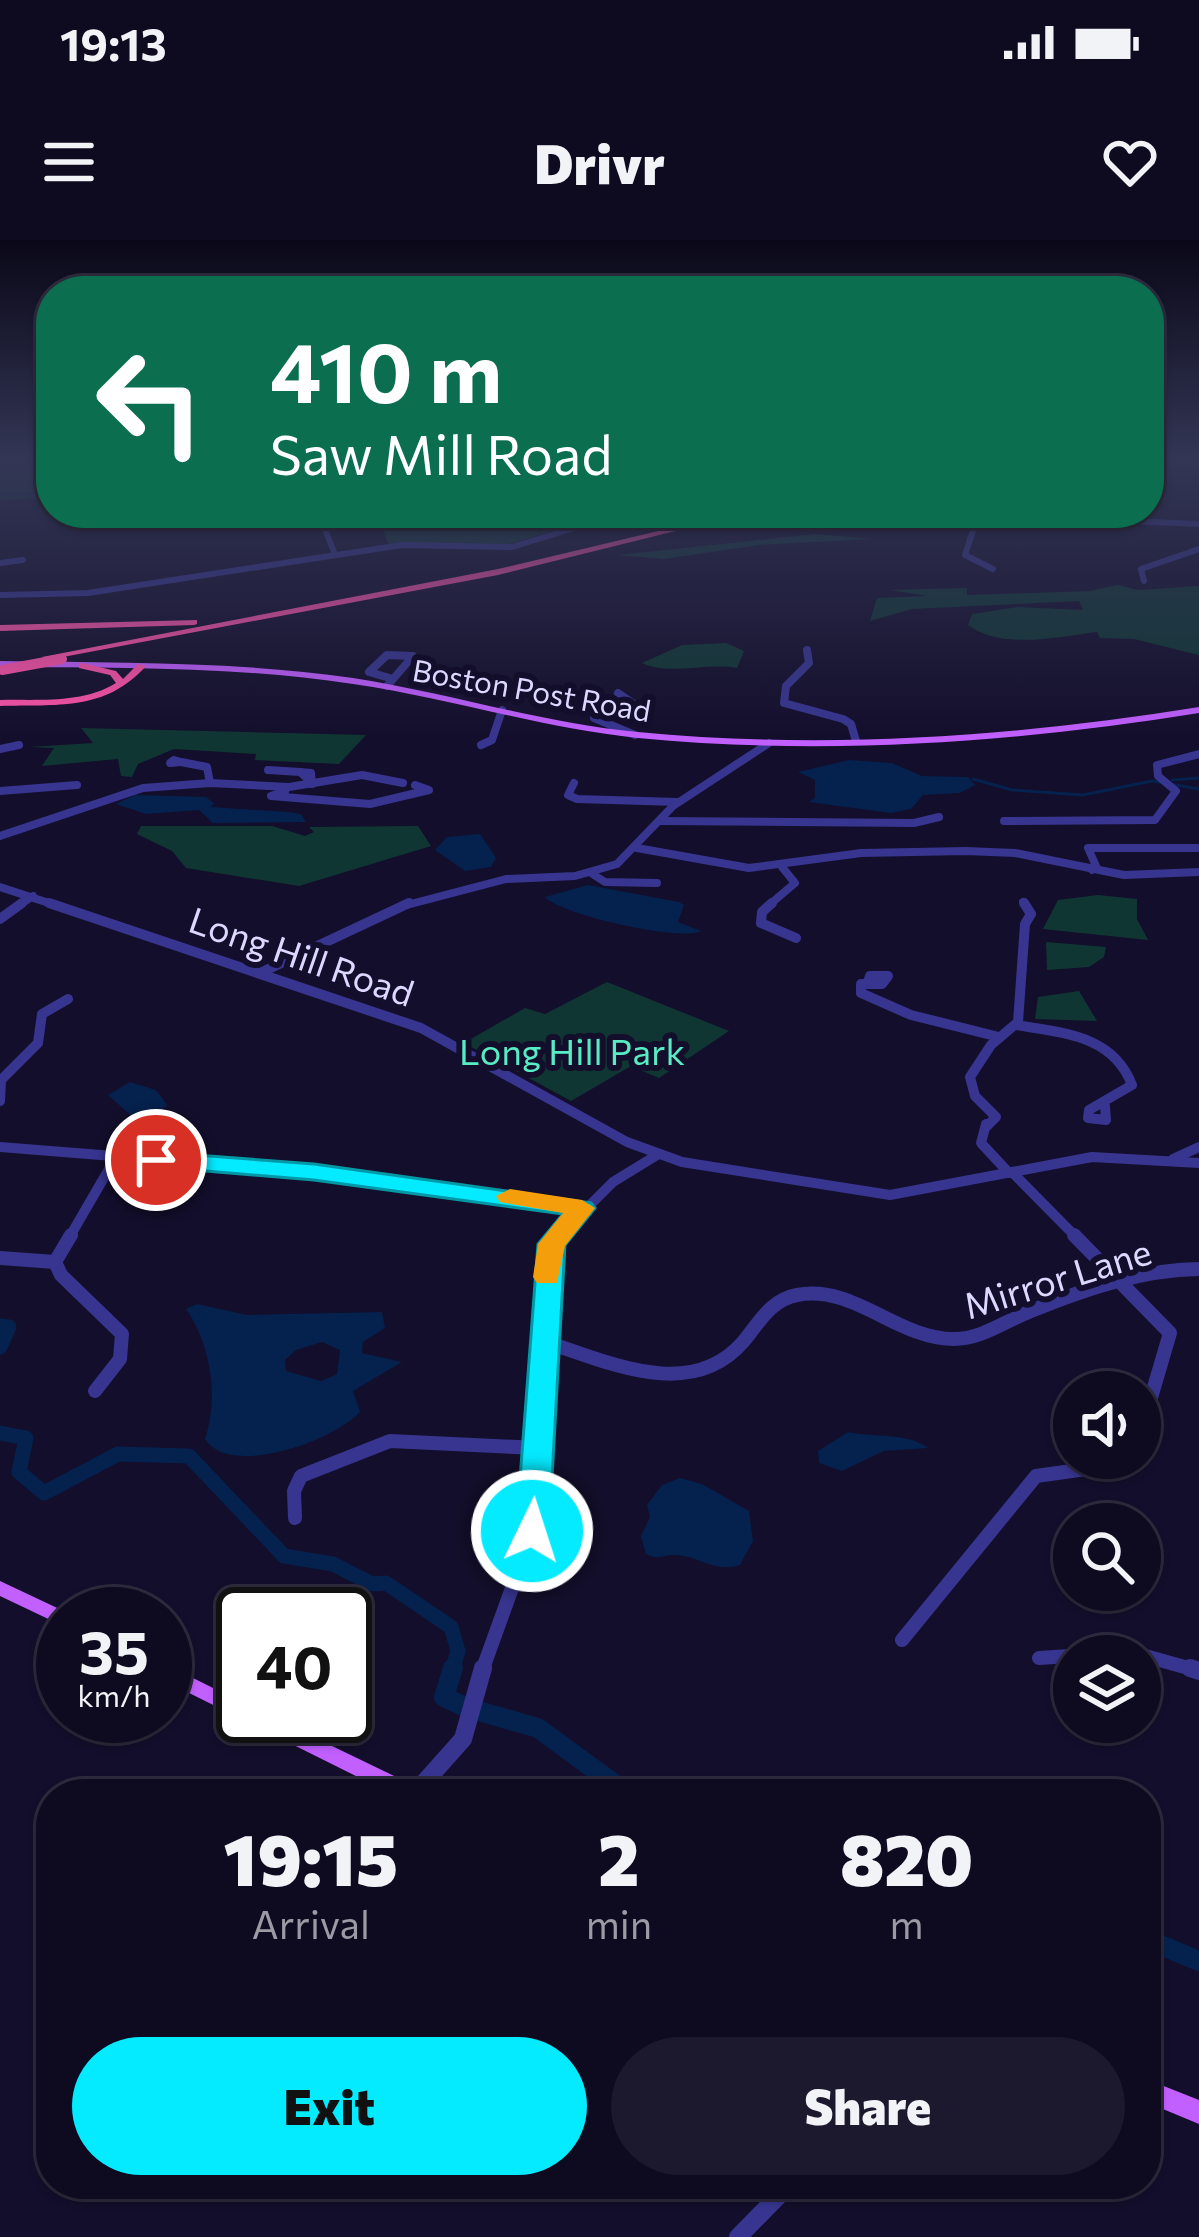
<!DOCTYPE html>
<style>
body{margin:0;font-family:Commissioner,sans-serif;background:#1c182d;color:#f1f3f6;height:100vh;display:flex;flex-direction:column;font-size:45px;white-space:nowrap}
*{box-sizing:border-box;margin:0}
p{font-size:39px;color:#9b9aa5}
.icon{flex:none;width:66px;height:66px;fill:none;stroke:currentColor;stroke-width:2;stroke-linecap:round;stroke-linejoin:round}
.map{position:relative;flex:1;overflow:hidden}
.drawer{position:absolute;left:36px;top:1539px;width:1125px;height:420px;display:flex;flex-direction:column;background:#0e0a20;border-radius:48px;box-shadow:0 3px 9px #0004,0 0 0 3px #2e2b3e}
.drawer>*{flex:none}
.top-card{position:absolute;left:36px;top:36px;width:1128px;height:252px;border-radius:48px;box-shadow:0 3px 9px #0004,0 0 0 3px #2e2b3e;background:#0b6e4f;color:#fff;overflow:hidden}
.buttons{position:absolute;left:1053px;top:1131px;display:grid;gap:24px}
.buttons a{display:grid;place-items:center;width:108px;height:108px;border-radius:50%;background:#0e0a20;box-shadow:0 3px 9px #0004,0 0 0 3px #2e2b3e;font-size:60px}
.speed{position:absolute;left:36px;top:1347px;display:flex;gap:24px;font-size:60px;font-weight:700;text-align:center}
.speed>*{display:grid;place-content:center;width:156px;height:156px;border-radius:50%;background:#0e0a20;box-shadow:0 3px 9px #0004,0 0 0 3px #2e2b3e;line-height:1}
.speed small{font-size:30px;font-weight:400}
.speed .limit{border:6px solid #111;border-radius:18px;background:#fff;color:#111}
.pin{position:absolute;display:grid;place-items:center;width:102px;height:102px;color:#fff;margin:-51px;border:6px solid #fff;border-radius:50%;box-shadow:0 3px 12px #0007}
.me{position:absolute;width:132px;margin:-66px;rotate:4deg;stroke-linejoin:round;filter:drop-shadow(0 0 9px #0008)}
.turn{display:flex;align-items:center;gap:42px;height:252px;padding:0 36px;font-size:54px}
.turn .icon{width:156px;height:156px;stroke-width:2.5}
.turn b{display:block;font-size:84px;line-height:102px}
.eta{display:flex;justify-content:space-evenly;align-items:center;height:204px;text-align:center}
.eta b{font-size:72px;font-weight:800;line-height:84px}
.button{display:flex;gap:24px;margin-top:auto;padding:24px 36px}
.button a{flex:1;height:138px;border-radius:72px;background:#04eaff;color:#111;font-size:48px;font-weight:800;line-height:138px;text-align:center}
.button a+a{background:#1c182d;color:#f1f3f6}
.status{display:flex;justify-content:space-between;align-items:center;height:84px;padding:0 60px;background:#0e0a20;direction:ltr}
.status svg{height:33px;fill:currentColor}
header{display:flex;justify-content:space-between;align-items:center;height:156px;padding:0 36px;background:#0e0a20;font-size:54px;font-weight:800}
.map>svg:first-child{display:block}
</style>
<div class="status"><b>19:13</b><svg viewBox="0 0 49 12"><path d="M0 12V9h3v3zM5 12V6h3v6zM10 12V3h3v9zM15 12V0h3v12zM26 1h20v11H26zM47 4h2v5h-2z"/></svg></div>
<header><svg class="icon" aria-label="menu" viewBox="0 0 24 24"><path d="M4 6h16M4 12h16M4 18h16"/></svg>Drivr<svg class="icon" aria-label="heart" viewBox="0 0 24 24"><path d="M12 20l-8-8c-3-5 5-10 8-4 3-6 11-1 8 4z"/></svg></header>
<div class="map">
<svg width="1199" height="1997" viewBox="0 0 1199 1997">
<rect width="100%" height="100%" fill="#130e2b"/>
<g fill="#103634">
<path d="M0 218H51V258L0 260Z"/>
<path d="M376 273H592L600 276 500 307 389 305Z"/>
<path d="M815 294 872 299 759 305 664 319 618 315Z"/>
<path d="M1118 345 1138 350 1199 346V415L1134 399 1100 398 1097 392C1058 397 1001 410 968 385L972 374 1018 367 1083 370 1079 361 912 369 870 381 877 358 927 356 890 350 967 348V355L1089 351Z"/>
<path d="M726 403 744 411 737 428C707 422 668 436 642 423L682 405Z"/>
<path d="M81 488 366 495 339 524 255 520 256 514 174 509 138 524 132 537 121 536 118 519 42 526 54 508 29 507 93 503Z"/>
<path d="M141 586H272L305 596 314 592 309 587 418 586 431 606 299 646 186 628 172 611 137 594Z"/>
<path d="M1098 655 1137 659V679L1148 700 1043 689 1058 660Z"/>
<path d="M1046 702 1106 707 1104 717 1089 727 1047 730Z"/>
<path d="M607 742 729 791 659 838 631 826 571 861 464 803 525 768 545 774Z"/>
<path d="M1079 751 1097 781 1035 779 1038 757Z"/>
</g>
<g fill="#05214d" fill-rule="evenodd">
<path d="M849 520 892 523 922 536 968 537 975 545 960 553 923 555 911 569 891 573 809 562 815 558V540L798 532Z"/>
<path d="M135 555 206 557 214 563 211 567 289 572 301 574 306 582 213 583 199 570 146 574 116 564Z"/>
<path d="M480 594 496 618 491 627 465 631 435 610 447 597Z"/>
<path d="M588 645 679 662 684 665 678 682 701 691C681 702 562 675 545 657Z"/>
<path d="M130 842 156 850 168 866 136 880 108 855Z"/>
<path d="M197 1064 247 1075 382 1072 385 1088 363 1102 362 1113 402 1122 353 1151 360 1172C335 1200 230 1239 205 1199 219 1157 211 1105 186 1069ZM322 1102 340 1110 337 1134 321 1141 286 1131 285 1120 296 1110Z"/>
<path d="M848 1192C875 1198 907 1192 928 1208L884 1211 842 1231 819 1223 818 1211Z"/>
<path d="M680 1238 702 1244 749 1271 753 1301 740 1325C715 1333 700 1317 677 1315 663 1314 659 1321 646 1314L641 1296 650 1277 647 1265 662 1245Z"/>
</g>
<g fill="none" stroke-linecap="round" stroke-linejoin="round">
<g stroke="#05214d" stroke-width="3">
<path d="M0 254 51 253"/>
<path d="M973 539 1012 550 1083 555 1152 541 1199 549"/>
<path d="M1172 540 1199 538"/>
</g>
<g stroke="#05214d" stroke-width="15">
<path d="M0 1086 9 1087 0 1107"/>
<path d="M0 1193 26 1198 19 1232 44 1253 118 1214 189 1216 284 1316 333 1324 372 1344 386 1343 451 1387 458 1411 452 1431"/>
</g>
<g stroke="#05214d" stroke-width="20">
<path d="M453 1428 444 1457 463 1466"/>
<path d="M482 1472 538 1488 628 1554"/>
<path d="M1146 1699 1199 1721"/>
</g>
<g stroke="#37358f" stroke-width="6">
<path d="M298 273 324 287 334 312"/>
<path d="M943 273 1199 284"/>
<path d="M977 278 965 315 993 329"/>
<path d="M180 281 160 285 215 273"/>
<path d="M0 323 23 320"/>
<path d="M1144 341 1141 329 1199 309"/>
<path d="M0 355 88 353 402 305 512 307 623 273"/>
</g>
<g stroke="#37358f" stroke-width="8">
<path d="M807 410 809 423 786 446 784 463 843 479 851 484 856 501"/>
<path d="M387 446 413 416 387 415 369 432 393 439"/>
<path d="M618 453 634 464 594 478 635 495"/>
<path d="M481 505 492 500 502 470"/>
<path d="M0 509 19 505"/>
<path d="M174 520 181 522 170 523Z"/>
<path d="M181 522 207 527 210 543"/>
<path d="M268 530 300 532"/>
<path d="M309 540 300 532 311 533 312 544"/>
<path d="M574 543 568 555 577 559 677 562"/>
<path d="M0 551 77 545"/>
<path d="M285 551 271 556 370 564 429 550 415 545"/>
<path d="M660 581 914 583 939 577"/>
<path d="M1004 581 1155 580 1176 551 1158 536 1157 525 1199 514"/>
<path d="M0 596 143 548 210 543 289 547 362 535 403 543"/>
<path d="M637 608 749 628 861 613 966 611 1015 613 1124 635 1199 632"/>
<path d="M1092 630 1096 626 1088 608H1199"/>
<path d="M591 633 605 642 657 643"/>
<path d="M0 647 58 666"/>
<path d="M1023 662 1026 666"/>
<path d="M18 666 33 656"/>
<path d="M403 666 506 639 575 636 617 624 673 566 769 503"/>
<path d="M768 666 795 643 782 627"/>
</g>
<g stroke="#37358f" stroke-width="10">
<path d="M49 663 421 788 627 902 682 922 890 955 1092 917 1199 923"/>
<path d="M772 663 762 672 761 683 796 698"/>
<path d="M0 679 22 663"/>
<path d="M262 732 409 663"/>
<path d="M868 742 870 736H888L882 744H861V753L911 775 999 797"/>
<path d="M1016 785C1063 793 1113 795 1132 845L1089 870 1088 878 1106 880 1105 866"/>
<path d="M0 861 1 840 38 803 42 774 68 759"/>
<path d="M986 884 981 903 1009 933"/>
<path d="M986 887 996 877 975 856 970 837 991 805 1018 782 1025 684 1031 674 1024 663"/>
<path d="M0 907 314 932 582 969"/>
<path d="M1173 919 1199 907"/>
<path d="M1012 932 1077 998"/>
<path d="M69 998 116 917"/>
<path d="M557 998 613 942 657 915"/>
</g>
<g stroke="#37358f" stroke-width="14">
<path d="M71 995 55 1022 61 1035 122 1094 120 1119 95 1151"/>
<path d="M1074 995 1170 1093 1140 1195"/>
<path d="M0 1018 55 1022"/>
<path d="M546 1102C608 1122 691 1162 743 1102 759 1083 770 1060 797 1055 854 1044 897 1099 954 1099 982 1099 1005 1081 1031 1071 1085 1049 1140 1030 1199 1029"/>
<path d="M295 1278 294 1251 301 1236 390 1201 537 1208"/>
<path d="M902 1400 1036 1236 1115 1225 1127 1218"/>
<path d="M1039 1418 1131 1412 1199 1431"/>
<path d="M482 1431 533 1290 552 1004 560 995"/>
</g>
<g stroke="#37358f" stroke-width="18">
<path d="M1190 1428 1199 1431"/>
<path d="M414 1554 463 1499 483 1428"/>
<path d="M738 1997 790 1944"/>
</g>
<g fill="#c15fff" fill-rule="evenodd">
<path d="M0 421C118 423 236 421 353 438 449 453 542 483 638 492 826 510 1014 497 1199 467V473C1014 503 826 516 638 498 542 488 449 458 353 444 236 426 118 428 0 427Z"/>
<path d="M0 1341 70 1374H63V1386L0 1356Z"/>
<path d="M165 1424 243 1463V1476H270L419 1548 422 1554H392L165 1441Z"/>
<path d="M1146 1839 1199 1860V1884L1146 1862Z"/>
</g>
<g fill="#ff53a8" fill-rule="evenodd">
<path d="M734 273H748L498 335 47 420 42 417 498 329Z"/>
<path d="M197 380V384L194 385 0 391V385Z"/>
<path d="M82 423 116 431 123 439 138 424 146 426C105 472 56 464 0 466V460C38 459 82 464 116 443L110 435 79 428V424Z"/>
</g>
<path stroke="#ff53a8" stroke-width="10" d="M2 430 62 419"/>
</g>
<linearGradient id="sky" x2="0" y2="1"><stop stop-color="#0a0818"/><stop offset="0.44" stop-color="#333655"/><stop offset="1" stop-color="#333655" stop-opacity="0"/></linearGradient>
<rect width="1199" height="497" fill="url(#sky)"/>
<path fill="#04eaff" stroke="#0398a6" stroke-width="3" d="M156 912 314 924 591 963 595 968 565 1005 549 1291 544 1299 532 1302 516 1291 538 1004 563 974 314 940 147 926 143 920Z"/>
<path fill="#f59e0b" d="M510 949 582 960 595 968 565 1006 557 1043H537L533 1037 538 1004 563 973 500 962 496 956Z"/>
<g text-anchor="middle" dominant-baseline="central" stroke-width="12" stroke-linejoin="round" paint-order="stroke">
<g font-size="30" fill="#dcd8ff" stroke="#130e2b">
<text transform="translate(532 449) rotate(10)">Boston Post Road</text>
</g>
<g font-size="36" fill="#dcd8ff" stroke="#130e2b">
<text transform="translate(302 715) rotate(19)">Long Hill Road</text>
<text transform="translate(1057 1037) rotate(-17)">Mirror Lane</text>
</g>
<g font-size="36" fill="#58ecc4" stroke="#130e2b">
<text x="572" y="810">Long Hill Park</text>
</g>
</g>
</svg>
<div class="buttons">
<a><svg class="icon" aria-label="sound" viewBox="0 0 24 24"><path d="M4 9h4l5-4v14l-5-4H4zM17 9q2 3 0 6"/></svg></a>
<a><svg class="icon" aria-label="search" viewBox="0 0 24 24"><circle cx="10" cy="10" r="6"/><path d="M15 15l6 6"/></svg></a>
<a><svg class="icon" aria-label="layers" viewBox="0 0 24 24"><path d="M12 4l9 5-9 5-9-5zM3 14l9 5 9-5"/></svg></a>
</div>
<div class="speed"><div>35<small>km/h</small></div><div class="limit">40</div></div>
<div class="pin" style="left:156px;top:920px;background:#d93025"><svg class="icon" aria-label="arrive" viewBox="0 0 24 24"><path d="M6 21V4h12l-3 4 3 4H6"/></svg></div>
<svg class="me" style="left:532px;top:1291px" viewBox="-20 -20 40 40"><circle r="17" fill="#04eaff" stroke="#fff" stroke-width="3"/><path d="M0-11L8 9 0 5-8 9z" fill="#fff"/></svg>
<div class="top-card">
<div class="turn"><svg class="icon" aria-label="left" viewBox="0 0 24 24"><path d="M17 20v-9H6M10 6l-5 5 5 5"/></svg><div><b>410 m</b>Saw Mill Road</div></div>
</div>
<section class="drawer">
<div class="eta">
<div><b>19:15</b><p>Arrival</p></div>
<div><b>2</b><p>min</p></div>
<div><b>820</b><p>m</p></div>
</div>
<div class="button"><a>Exit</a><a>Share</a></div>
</section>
</div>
